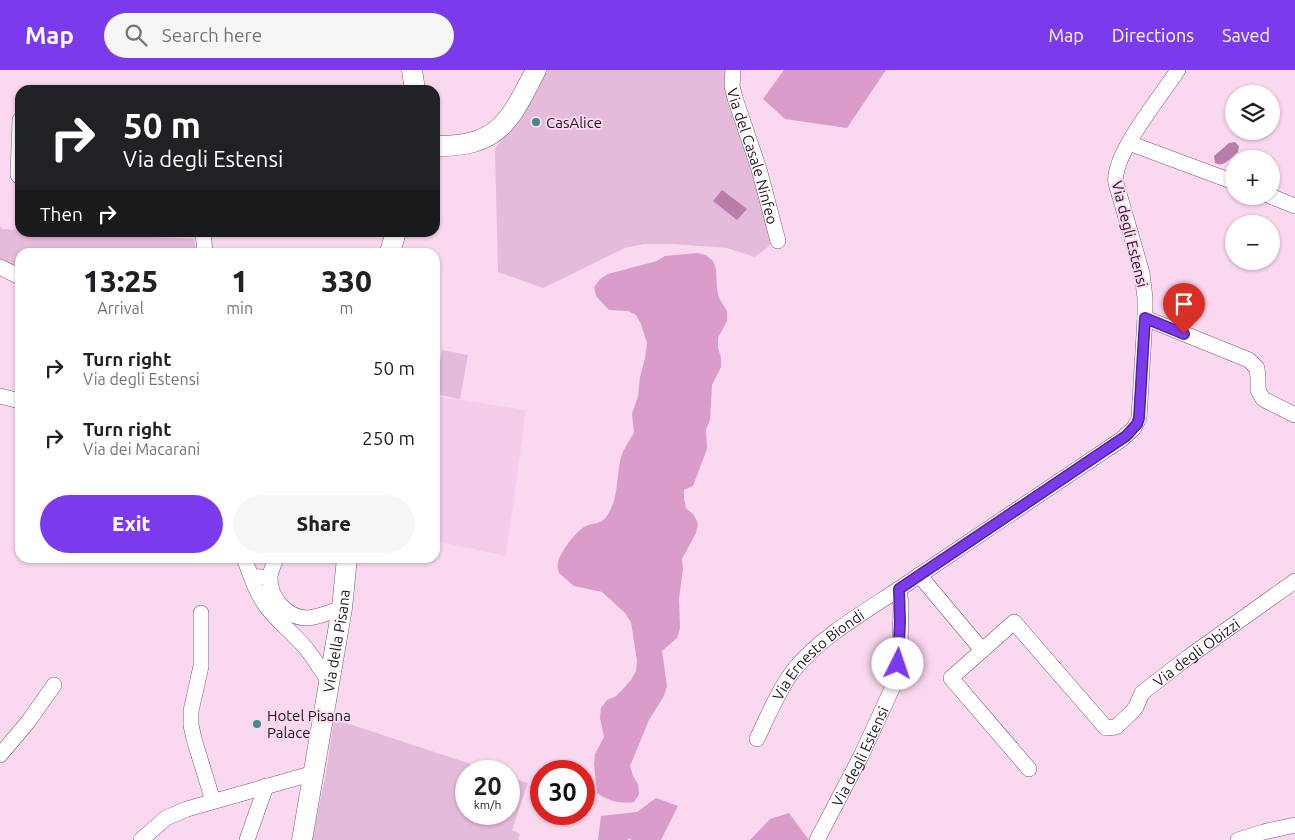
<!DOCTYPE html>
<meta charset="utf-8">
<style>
body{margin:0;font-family:Ubuntu,sans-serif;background:#f6f6f6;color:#202124;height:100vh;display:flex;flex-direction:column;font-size:19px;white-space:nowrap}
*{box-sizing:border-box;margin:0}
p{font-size:16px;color:#757577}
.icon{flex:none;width:28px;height:28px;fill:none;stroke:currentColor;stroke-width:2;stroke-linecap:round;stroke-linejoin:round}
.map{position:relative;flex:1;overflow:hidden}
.sheet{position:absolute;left:15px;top:178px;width:425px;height:315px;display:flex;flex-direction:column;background:#fff;border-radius:15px;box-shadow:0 1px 4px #0004}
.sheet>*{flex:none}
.hud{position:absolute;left:15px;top:15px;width:425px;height:152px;border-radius:15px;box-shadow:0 1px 4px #0004;background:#202124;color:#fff;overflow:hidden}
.tools{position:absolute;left:1225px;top:15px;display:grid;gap:10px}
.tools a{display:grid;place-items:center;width:55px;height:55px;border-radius:50%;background:#fff;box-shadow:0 1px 4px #0004;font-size:25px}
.speed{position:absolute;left:455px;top:690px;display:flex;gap:10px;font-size:25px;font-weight:700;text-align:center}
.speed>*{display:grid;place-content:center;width:65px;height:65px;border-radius:50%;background:#fff;box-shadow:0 1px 4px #0004;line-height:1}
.speed small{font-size:12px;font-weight:400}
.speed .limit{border:8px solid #d22;background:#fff;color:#111}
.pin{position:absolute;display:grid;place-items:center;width:42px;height:42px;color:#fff;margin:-51px -21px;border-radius:50% 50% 50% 0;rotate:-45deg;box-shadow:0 0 5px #0007}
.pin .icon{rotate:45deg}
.me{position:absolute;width:55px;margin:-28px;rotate:4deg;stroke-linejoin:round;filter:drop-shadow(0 0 4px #0008)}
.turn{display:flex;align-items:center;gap:18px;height:105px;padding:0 25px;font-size:22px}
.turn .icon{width:65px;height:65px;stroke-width:2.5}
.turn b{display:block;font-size:35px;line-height:42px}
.then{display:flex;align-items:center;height:48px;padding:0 25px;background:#0003;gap:10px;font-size:19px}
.eta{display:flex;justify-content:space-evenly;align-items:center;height:85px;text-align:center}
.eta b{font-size:30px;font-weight:800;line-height:35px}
.action{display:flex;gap:10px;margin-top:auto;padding:10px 25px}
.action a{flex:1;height:58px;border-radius:30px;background:#7c3aed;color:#fff;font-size:20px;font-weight:800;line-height:58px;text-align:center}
.action a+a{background:#f6f6f6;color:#202124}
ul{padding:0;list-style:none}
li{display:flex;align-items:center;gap:15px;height:70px;padding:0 25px}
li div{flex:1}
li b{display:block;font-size:19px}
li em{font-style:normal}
header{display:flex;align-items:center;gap:30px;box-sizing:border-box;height:70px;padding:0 25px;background:#7c3aed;color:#fff}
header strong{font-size:24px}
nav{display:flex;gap:28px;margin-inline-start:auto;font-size:18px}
.search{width:350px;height:45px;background:#f6f6f6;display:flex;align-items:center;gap:12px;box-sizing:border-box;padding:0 18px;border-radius:28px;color:#757577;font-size:19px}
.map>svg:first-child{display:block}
</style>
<header>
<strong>Map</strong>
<div class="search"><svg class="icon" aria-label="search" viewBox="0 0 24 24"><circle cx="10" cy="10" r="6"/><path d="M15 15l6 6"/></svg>Search here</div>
<nav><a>Map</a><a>Directions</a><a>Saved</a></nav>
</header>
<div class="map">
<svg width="1295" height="770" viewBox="0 0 1295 770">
<rect width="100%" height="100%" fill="#f9d8f0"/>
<path fill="#f5cdeb" d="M435 326 526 340 506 486 435 471Z"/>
<g fill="#e5bbdb">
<path d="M546 0H730L771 168 769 176 755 187 727 178 674 174H644L625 178 543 218 498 202 495 79 531 27Z"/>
<path d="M0 156 2 159 20 160V162L71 163 194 169 196 182H20V199L0 190Z"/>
<path d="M442 280 468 285 460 329 435 324Z"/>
<path d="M334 649 492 701H466V744H509V707L528 713 512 760 520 764 518 770H312L326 703Z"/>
</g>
<g fill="#da9ccb">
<path d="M784 0H886L847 58 785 49 763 29Z"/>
<path d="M697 183 706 185 713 191 716 199 717 219 719 228 727 241V251L718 268V278L721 287V297L712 315 710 350 706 359 707 379 693 416 684 420V429L686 438 694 445 698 454 696 463 682 489 683 499 679 529 680 558 677 568 662 581 667 616 664 626 649 650 630 696 633 706 638 714 639 724 634 732C621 734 608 731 597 723L594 694 595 684 604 667 600 648 601 638 607 630 616 626 623 619 631 610 636 601 637 591 631 552 625 543 602 522 574 516 559 503C558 499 557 495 558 492 561 481 576 461 586 456 594 452 601 455 607 446 619 428 616 407 621 387 624 378 629 371 634 363L632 344 638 326 640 307 645 288 647 273 641 254 636 245 628 241 609 240 596 226 594 217 600 209 608 204 657 191 665 186Z"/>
<path d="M656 728 678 736 661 770H632L628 768V770H598L601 746 637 742Z"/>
<path d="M789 743 809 770H750L770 749Z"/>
</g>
<g fill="#b87dab">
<path d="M1235 72 1239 76 1238 82C1231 87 1224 98 1215 93L1214 86 1229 73Z"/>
<path d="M722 120 747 139 737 150 713 131Z"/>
</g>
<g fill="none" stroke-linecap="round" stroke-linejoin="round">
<g stroke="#775a70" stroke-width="16">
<g id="minor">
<path id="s1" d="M733 0 732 16 735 28 759 99 778 171"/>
<path d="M20 50 18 105 20 107"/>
<path d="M1129 73 1234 112"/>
<path d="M1270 126 1295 136"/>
<path d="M203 162 205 182"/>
<path d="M0 197 20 207"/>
<path d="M1145 248 1249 290 1257 298 1258 308V320L1263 329 1295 345"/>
<path d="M0 326 20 331"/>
<path d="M244 488 251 506 260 507"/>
<path d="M276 488C274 494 271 500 270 506 269 527 286 548 308 548 319 547 331 542 342 538"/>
<path d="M919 505 982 580"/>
<path d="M251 506C264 544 281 550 305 577 314 588 321 601 330 612"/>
<path d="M201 543V596L191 641V655L194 669 213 731"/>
<path id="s2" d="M757 669C768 646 778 621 793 601 819 568 864 542 899 519"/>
<path d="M0 685 28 652 54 615"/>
<path id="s3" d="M1029 699 951 608 1014 552 1106 658 1116 657 1132 642 1136 637 1142 623 1187 588 1295 511"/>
<path d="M141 770 166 748 187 739 314 703"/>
<path d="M247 770 266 716"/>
<path id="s4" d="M817 770 861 686 896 610 900 578 901 536 899 519 1122 369 1134 358 1139 348 1145 248V228L1142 203 1116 113C1111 86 1162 25 1178 0"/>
<path d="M1238 770 1263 762 1295 755"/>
</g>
</g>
<g stroke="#775a70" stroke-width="21">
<g id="major">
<path d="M412 0 415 20"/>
<path d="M435 76C499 77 509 52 536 0"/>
<path d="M390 182 396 162"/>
<path id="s5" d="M302 770 342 538 347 488"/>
</g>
</g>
<use href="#minor" stroke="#fff" stroke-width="15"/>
<use href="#major" stroke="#fff" stroke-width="20"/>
</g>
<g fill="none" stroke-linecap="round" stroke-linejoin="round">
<g stroke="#51269a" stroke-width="12">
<path id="route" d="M898 594 900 551 899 519 1126 366 1137 354 1139 348 1145 248 1184 264"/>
</g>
<use href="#route" stroke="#7c3aed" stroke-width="9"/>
</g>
<g fill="#438b8a" stroke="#f9d8f0" stroke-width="2">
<circle cx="536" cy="52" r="5"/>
<circle cx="257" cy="654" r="5"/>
</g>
<g text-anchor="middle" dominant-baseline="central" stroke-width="4" stroke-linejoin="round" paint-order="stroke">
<g font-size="15" fill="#21151e" stroke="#f9d8f0" text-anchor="start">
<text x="546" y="52">CasAlice</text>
<text x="267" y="645">Hotel Pisana<tspan x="267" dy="17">Palace</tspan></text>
</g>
<g font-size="15" fill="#21151e" stroke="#f9d8f0">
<text stroke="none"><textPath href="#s1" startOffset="89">Via del Casale Ninfeo</textPath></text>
<text transform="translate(1130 164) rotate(76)">Via degli Estensi</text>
<text stroke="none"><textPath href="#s5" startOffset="202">Via della Pisana</textPath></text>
<text stroke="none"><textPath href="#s3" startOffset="466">Via degli Obizzi</textPath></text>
<text stroke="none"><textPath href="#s2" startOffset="106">Via Ernesto Biondi</textPath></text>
<text stroke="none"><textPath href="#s4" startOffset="94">Via degli Estensi</textPath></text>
</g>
</g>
</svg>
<div class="tools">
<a><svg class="icon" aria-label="layers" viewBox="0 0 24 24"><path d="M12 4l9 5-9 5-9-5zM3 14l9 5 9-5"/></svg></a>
<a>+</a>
<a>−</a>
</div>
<div class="speed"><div>20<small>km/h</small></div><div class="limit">30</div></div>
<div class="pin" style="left:1184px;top:264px;background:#d93025"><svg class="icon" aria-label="arrive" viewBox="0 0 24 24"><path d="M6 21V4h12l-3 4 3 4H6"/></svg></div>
<svg class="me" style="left:898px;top:594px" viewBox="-20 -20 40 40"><circle r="19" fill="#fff"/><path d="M0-13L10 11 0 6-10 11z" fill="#7c3aed"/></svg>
<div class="hud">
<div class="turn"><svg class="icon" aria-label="right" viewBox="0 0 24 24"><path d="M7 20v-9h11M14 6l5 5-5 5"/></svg><div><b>50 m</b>Via degli Estensi</div></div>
<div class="then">Then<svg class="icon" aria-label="right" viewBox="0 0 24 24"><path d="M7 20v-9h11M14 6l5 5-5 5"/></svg></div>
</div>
<section class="sheet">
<div class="eta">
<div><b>13:25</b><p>Arrival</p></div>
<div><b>1</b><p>min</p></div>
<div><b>330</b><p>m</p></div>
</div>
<ul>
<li><svg class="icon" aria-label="right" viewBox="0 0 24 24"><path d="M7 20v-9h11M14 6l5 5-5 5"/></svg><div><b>Turn right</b><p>Via degli Estensi</p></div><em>50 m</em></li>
<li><svg class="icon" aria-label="right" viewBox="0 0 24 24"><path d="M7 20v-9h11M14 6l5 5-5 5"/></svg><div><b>Turn right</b><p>Via dei Macarani</p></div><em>250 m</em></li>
</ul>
<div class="action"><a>Exit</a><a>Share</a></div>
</section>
</div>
